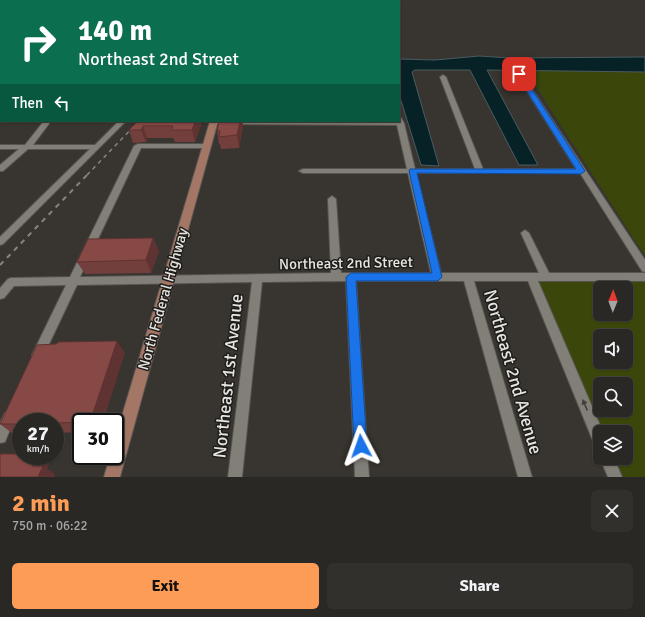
<!DOCTYPE html>
<meta charset="utf-8">
<style>
body{margin:0;font-family:Signika,sans-serif;background:#32302c;color:#f1f3f6;height:100vh;display:flex;flex-direction:column;font-size:15px;white-space:nowrap}
*{box-sizing:border-box;margin:0}
p{font-size:13px;color:#a5a6a6}
.icon{flex:none;width:22px;height:22px;fill:none;stroke:currentColor;stroke-width:2;stroke-linecap:round;stroke-linejoin:round}
.map{position:relative;height:477px;overflow:hidden}
.drawer{display:flex;flex-direction:column;background:#2a2824;flex:1}
.drawer>*{flex:none}
.guide{position:absolute;left:0px;top:0px;width:400px;height:122px;box-shadow:0 1px 3px #0004,0 0 0 1px #464441;background:#0b6e4f;color:#fff;overflow:hidden}
.needle{width:26px;rotate:1deg}
.buttons{position:absolute;left:593px;top:281px;display:grid;gap:8px}
.buttons a{display:grid;place-items:center;width:40px;height:40px;border-radius:6px;background:#2a2824;box-shadow:0 1px 3px #0004,0 0 0 1px #464441;font-size:20px}
.speed{position:absolute;left:12px;top:413px;display:flex;gap:8px;font-size:20px;font-weight:700;text-align:center}
.speed>*{display:grid;place-content:center;width:52px;height:52px;border-radius:50%;background:#2a2824;box-shadow:0 1px 3px #0004,0 0 0 1px #464441;line-height:1}
.speed small{font-size:10px;font-weight:400}
.speed .limit{border:2px solid #111;border-radius:6px;background:#fff;color:#111}
.pin{position:absolute;display:grid;place-items:center;width:34px;height:34px;color:#fff;margin:-17px;border-radius:8px;box-shadow:0 2px 6px #0006}
.me{position:absolute;width:44px;margin:-22px;rotate:356deg;stroke-linejoin:round;filter:drop-shadow(0 0 3px #0008)}
.turn{display:flex;align-items:center;gap:14px;height:84px;padding:0 12px;font-size:18px}
.turn .icon{width:52px;height:52px;stroke-width:2.5}
.turn b{display:block;font-size:28px;line-height:34px}
.then{display:flex;align-items:center;height:38px;padding:0 12px;background:#0003;gap:8px;font-size:15px}
.round{display:grid;place-items:center;flex:none;width:42px;height:42px;border-radius:6px;background:#32302c}
.overview{display:flex;align-items:center;justify-content:space-between;height:68px;padding:0 12px}
h1{font-size:24px;font-weight:700;line-height:30px;color:#fd9c56}
.button{display:flex;gap:8px;margin-top:auto;padding:8px 12px}
.button a{flex:1;height:46px;border-radius:6px;background:#fd9c56;color:#111;font-size:16px;font-weight:700;line-height:46px;text-align:center}
.button a+a{background:#32302c;color:#f1f3f6}
.map>svg:first-child{display:block}
</style>
<div class="map">
<svg width="645" height="477" viewBox="0 0 645 477">
<rect width="100%" height="100%" fill="#383530"/>
<g fill="#3b470a" fill-rule="evenodd">
<path d="M521 70 645 72V256L528 74Z"/>
<path d="M543 280 645 281V477H620L612 458H626V432H601L538 282ZM600 288H626V314H600ZM600 336H626V362H600ZM600 384H626V410H600Z"/>
</g>
<path fill="#072227" stroke="#4a5c5f" d="M479 56 510 58 645 57V72L487 70 538 165H519L470 70H415L412 72 439 166 421 165 399 94V59L435 60Z"/>
<g fill="none" stroke-linecap="round" stroke-linejoin="round">
<g stroke="#575450" stroke-width="2">
<g id="minor">
<path d="M51 0H56L51 1Z"/>
<path d="M156 0H161L156 1Z"/>
<path d="M243 0H248L243 1Z"/>
<rect x="0" y="8" width="1" height="2"/>
<rect x="0" y="36" width="1" height="4"/>
<rect x="0" y="68" width="1" height="4"/>
<path d="M517 73 522 74 645 260V272L642 271 580 173H416L441 273H539L521 233 525 230 529 233 549 273H645V281H538L603 432H600V447L595 446 528 281H474L532 477H518L464 281H356L369 477H355L346 281 262 282 242 477H228L252 282 77 285 42 359 38 360 34 359 32 355 66 285 14 286 4 298 0 299V288L8 279 11 278 70 277 134 146 138 144H207L211 146 207 148H141L80 277 331 273 328 199 332 196 336 199 341 273H431L408 173H303L299 171 303 169H407L397 125 214 124 211 122 399 121V117L401 118 404 123 415 169H475L440 77 443 75 446 77 483 169H576L516 74Z"/>
<path d="M0 84H1L0 89Z"/>
<rect x="0" y="111" width="1" height="4"/>
<path d="M44 121H51L33 145H95L119 121H126L3 244 0 245V237L90 149H28L3 171H0V165L19 149H0V145H25Z"/>
<path d="M9 411 13 413 15 417 5 442 0 443V423L5 413Z"/>
<path d="M600 458H614L622 477H608Z"/>
</g>
</g>
<g stroke="#575450" stroke-width="2">
<g id="major">
<path d="M269 0H275L268 1Z"/>
<path d="M279 0H285L278 1Z"/>
<path d="M210 121H218L120 477H104L110 456H115V439Z"/>
</g>
</g>
<use href="#minor" fill="#827f79" fill-rule="evenodd"/>
<use href="#major" fill="#a37666" fill-rule="evenodd"/>
<path stroke="#888581" stroke-width="1.5" stroke-dasharray="4 4" stroke-linecap="butt" d="M87 175 139 121"/>
<path stroke="#888581" stroke-width="2" stroke-dasharray="5 5" stroke-linecap="butt" d="M0 265 88 174"/>
</g>
<g fill="#733f3c">
<path d="M138 121H200L201 125 195 142H175L173 138H147L146 142 133 143 129 130Z"/>
<path d="M219 121H242L243 126 239 148 221 149 220 144H219L217 131Z"/>
<path d="M153 238 159 251 151 273 85 274 77 262Z"/>
<path d="M125 353 81 422V432L55 433V422H21V433L13 434 0 424Z"/>
</g>
<g fill="#5e3331">
<path d="M195 121H200L201 125 195 142 192 130Z"/>
<path d="M240 121H242L243 126 239 148 237 135Z"/>
<path d="M143 126 147 138 146 142 141 130Z"/>
<path d="M153 238 159 251 151 273 146 260Z"/>
<path d="M117 341 125 353 103 422H90Z"/>
<path d="M36 456H40L50 462 47 469 55 474 54 477H38L32 466Z"/>
</g>
<g fill="#864946" stroke="#5e3331">
<path d="M138 121H195L192 130H171L173 126H143L141 130H129Z"/>
<path d="M219 121H240L237 135 219 137 220 131H217Z"/>
<path d="M153 238 146 260 77 262 88 239Z"/>
<path d="M117 341 90 422 55 423V422H21V424H0L37 345 56 344 59 342Z"/>
<path d="M0 454H21V456H36L32 466H43L38 477H0Z"/>
</g>
<defs><path id="oneway-solid" d="M-6-.8H1V-3.2L6.5 0L1 3.2V.8H-6Z"/></defs>
<use fill="#413f3b" href="#oneway-solid" transform="translate(585 405) rotate(-113)"/>
<path fill="#1a73e8" stroke="#114b97" d="M519 72 522 74 585 171 581 174 417 173 442 277 438 281H356L367 446 365 451 361 453 356 451 354 446 346 277 351 273H432L409 171 410 169H576L516 74Z"/>
<g text-anchor="middle" dominant-baseline="central" stroke-width="3" stroke-linejoin="round" paint-order="stroke">
<g font-size="15" fill="#e6e4e1" stroke="#1e1d1a">
<text transform="translate(346 263) rotate(-1)">Northeast 2nd Street</text>
<text transform="translate(163 299) rotate(-74)">North Federal Highway</text>
</g>
<g font-size="18" fill="#e6e4e1" stroke="#1e1d1a">
<text transform="translate(513 372) rotate(74)">Northeast 2nd Avenue</text>
<text transform="translate(228 376) rotate(-84)">Northeast 1st Avenue</text>
</g>
</g>
</svg>
<div class="buttons">
<a><svg class="needle" viewBox="-14 -14 28 28"><path d="M0-13l5 13h-10z" fill="#e53935"/><path d="M0 13l5-13h-10z" fill="#a5a6a6"/></svg></a>
<a><svg class="icon" aria-label="sound" viewBox="0 0 24 24"><path d="M4 9h4l5-4v14l-5-4H4zM17 9q2 3 0 6"/></svg></a>
<a><svg class="icon" aria-label="search" viewBox="0 0 24 24"><circle cx="10" cy="10" r="6"/><path d="M15 15l6 6"/></svg></a>
<a><svg class="icon" aria-label="layers" viewBox="0 0 24 24"><path d="M12 4l9 5-9 5-9-5zM3 14l9 5 9-5"/></svg></a>
</div>
<div class="speed"><div>27<small>km/h</small></div><div class="limit">30</div></div>
<div class="pin" style="left:519px;top:74px;background:#d93025"><svg class="icon" aria-label="arrive" viewBox="0 0 24 24"><path d="M6 21V4h12l-3 4 3 4H6"/></svg></div>
<svg class="me" style="left:361px;top:446px" viewBox="-20 -20 40 40"><path d="M0-17L14 15 0 8-14 15z" fill="#1a73e8" stroke="#fff" stroke-width="4"/></svg>
<div class="guide">
<div class="turn"><svg class="icon" aria-label="right" viewBox="0 0 24 24"><path d="M7 20v-9h11M14 6l5 5-5 5"/></svg><div><b>140 m</b>Northeast 2nd Street</div></div>
<div class="then">Then<svg class="icon" aria-label="left" viewBox="0 0 24 24"><path d="M17 20v-9H6M10 6l-5 5 5 5"/></svg></div>
</div>
</div>
<section class="drawer">
<div class="overview"><div><h1>2 min</h1><p>750 m · 06:22</p></div><a class="round"><svg class="icon" aria-label="close" viewBox="0 0 24 24"><path d="M6 6l12 12M18 6L6 18"/></svg></a></div>
<div class="button"><a>Exit</a><a>Share</a></div>
</section>
